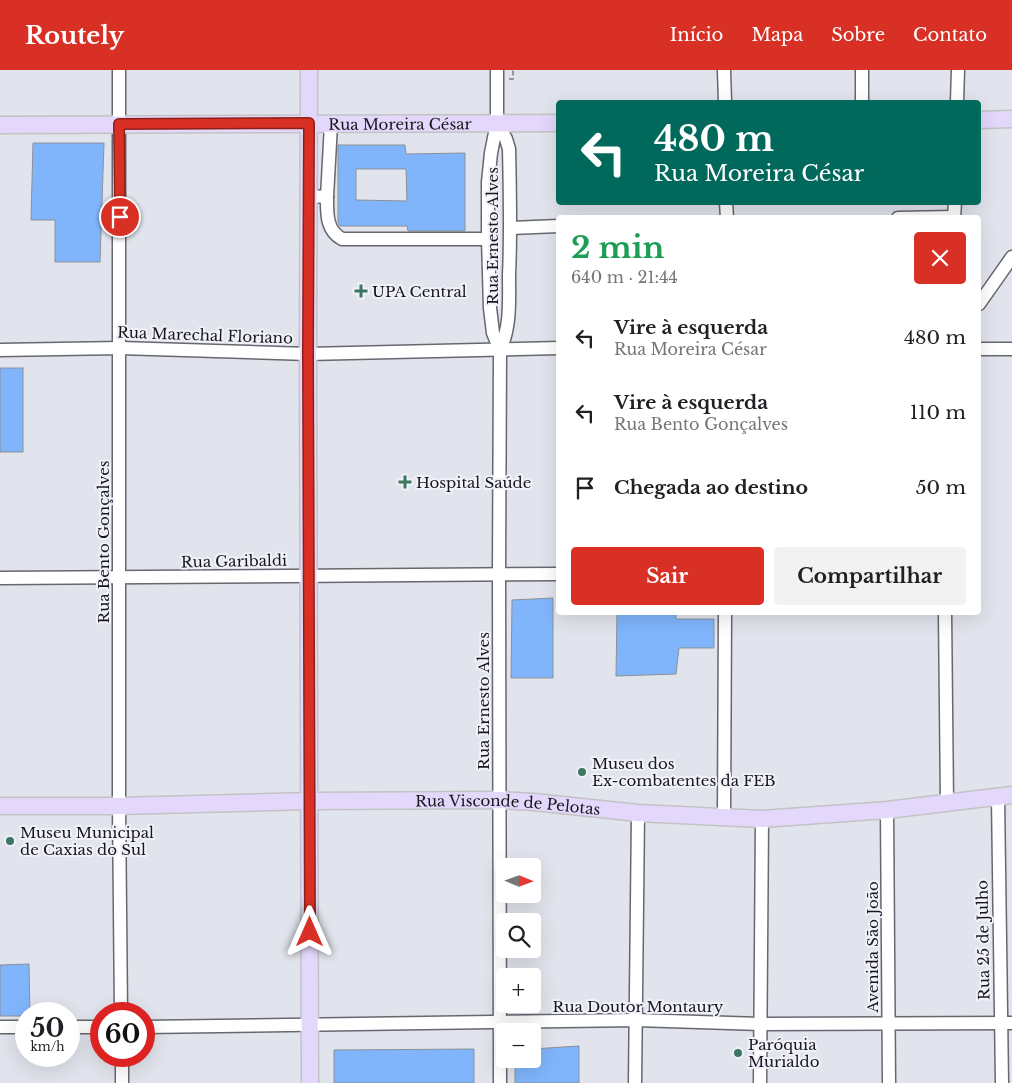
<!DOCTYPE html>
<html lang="pt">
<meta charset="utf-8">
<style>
body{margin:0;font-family:"Libre Baskerville",serif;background:#f2f2f2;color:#202124;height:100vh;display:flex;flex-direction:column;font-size:19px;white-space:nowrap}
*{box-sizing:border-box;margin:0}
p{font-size:16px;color:#757577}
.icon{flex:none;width:28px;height:28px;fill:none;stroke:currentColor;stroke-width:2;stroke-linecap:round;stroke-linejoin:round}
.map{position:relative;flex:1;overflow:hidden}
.details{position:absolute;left:556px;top:145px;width:425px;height:400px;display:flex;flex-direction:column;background:#fff;border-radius:5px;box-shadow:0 5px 20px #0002}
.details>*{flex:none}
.guide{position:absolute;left:556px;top:30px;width:425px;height:105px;border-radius:5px;box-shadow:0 5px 20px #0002;background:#00695c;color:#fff;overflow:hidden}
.needle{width:32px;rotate:91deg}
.controls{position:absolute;left:496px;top:788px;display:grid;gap:10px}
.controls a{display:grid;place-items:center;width:45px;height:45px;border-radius:5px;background:#fff;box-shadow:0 5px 20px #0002;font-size:25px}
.speed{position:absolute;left:15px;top:932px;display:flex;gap:10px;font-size:25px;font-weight:700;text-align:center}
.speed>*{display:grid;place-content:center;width:65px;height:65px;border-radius:50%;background:#fff;box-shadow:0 5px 20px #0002;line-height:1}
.speed small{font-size:12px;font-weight:400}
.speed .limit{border:8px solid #d22;background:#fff;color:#111}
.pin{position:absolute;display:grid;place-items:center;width:42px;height:42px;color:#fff;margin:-21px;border:2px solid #fff;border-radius:50%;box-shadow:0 1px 5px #0007}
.me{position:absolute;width:55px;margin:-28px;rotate:0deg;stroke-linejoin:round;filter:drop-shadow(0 0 4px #0008)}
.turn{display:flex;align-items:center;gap:18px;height:105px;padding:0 15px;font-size:22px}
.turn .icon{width:65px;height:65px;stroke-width:2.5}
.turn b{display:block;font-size:35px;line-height:42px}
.round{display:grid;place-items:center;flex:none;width:52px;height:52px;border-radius:5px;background:#f2f2f2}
.summary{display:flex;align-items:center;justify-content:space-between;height:85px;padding:0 15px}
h1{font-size:30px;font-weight:800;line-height:38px;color:#1e9e55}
.cta{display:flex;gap:10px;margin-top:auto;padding:10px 15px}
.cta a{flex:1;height:58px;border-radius:5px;background:#d93025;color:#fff;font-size:20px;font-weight:800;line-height:58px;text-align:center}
.cta a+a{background:#f2f2f2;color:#202124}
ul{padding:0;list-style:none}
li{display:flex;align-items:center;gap:15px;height:75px;padding:0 15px}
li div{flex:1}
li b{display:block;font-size:19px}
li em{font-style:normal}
header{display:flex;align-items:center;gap:30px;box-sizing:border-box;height:70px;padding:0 25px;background:#d93025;color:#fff}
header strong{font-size:24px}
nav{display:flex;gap:28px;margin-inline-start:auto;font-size:18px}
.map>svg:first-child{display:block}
</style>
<header>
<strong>Routely</strong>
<nav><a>Início</a><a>Mapa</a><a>Sobre</a><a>Contato</a></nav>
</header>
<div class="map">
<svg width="1012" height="1013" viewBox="0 0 1012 1013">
<rect width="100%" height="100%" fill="#e2e4ed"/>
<g fill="#80b5fc" stroke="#8b9097" fill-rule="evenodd">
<path d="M33 73H104L100 192H55V150H31Z"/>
<path d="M338 75H405L406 84 465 83V161H408L407 156H340L338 152ZM356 99H406L407 131 356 130Z"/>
<rect x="0" y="298" width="23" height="84"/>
<path d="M553 528V608H511L512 530Z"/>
<path d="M617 542H676V549H714V578H679L676 604 616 606Z"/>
<path d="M29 894 30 944H26V946H0V895Z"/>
<path d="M579 976V1013H515V989H532V979Z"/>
<path d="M474 979V1013H334V980Z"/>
</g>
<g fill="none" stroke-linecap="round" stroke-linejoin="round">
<g stroke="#66676f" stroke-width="15">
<g id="minor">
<path d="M119 0V736L121 944"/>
<path d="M497 0V53L491 83 488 112V169L490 238 493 263 500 280"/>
<path d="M724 0 725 32"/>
<path d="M862 0V32"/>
<path d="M957 32 958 0"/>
<path d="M497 53 506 69 509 79C510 121 511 163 509 205 509 230 511 256 500 280L499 503 500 1013"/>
<path d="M309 126 327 127C327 144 326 160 342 169H488"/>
<path d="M327 127 331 54"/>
<path d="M726 132 727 148"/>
<path d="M898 148 954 147"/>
<path d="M954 148 955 132"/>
<path d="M511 158 559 156"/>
<path d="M979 234 1012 187"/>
<path d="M979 279H1012"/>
<path d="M0 280 120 278 308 284 559 278"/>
<path d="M0 508 559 504"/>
<path d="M945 542 947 733"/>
<path d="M998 727 1002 1013"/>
<path d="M887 740 889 1013"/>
<path d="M724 748 725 542"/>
<path d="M0 957H26"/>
<path d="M69 957H101"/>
<path d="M144 957 636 950 761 954 1012 953"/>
<path d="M122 986V1013"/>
<path d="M635 1013 638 743"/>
<path d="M760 1013 762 749"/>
</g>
</g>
<g stroke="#c3c3c3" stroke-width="19">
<g id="major">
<path d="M309 0 308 284 310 1013"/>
<path d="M979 50 1012 49"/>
<path id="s1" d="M0 55 559 53"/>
<path id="s2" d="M0 736H119L309 731 499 730 534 732 638 743 762 749 887 740 1012 725"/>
</g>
</g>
<path stroke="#94959c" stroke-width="2" stroke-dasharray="5 2.5" stroke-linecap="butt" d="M509 9H513V0"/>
<use href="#minor" stroke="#fff" stroke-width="12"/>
<use href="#major" stroke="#e3d8fb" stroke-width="16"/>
</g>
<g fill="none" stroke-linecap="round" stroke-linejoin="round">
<g stroke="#8d1f18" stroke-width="12">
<path id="route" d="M120 147 119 54 309 53 308 284 310 862"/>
</g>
<use href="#route" stroke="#d93025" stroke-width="9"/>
</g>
<g fill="#3c7762" stroke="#f0f1fb" stroke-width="2">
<path d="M358.5 213.5h5v5h5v5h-5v5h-5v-5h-5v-5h5z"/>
<path d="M402.5 404.5h5v5h5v5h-5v5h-5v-5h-5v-5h5z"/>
<circle cx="582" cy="702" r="5"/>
<circle cx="10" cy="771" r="5"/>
<circle cx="738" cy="983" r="5"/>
</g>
<g text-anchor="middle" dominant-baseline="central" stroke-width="4" stroke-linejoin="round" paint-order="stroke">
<g font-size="15" fill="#17171a" stroke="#f0f1fb">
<text stroke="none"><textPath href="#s1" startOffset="400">Rua Moreira César</textPath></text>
<text transform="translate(492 166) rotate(-90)">Rua Ernesto Alves</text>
<text transform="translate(205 265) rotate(2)">Rua Marechal Floriano</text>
<text transform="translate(103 472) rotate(-90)">Rua Bento Gonçalves</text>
<text transform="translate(234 491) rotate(-1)">Rua Garibaldi</text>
<text transform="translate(483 631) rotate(-90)">Rua Ernesto Alves</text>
<text stroke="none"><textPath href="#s2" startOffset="508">Rua Visconde de Pelotas</textPath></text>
<text transform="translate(983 870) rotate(-91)">Rua 25 de Julho</text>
<text transform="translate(872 877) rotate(-90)">Avenida São João</text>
<text x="638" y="936">Rua Doutor Montaury</text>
</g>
<g font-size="15" fill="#17171a" stroke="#f0f1fb" text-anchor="start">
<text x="372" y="221">UPA Central</text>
<text x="416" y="412">Hospital Saúde</text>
<text x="592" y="693">Museu dos<tspan x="592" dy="17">Ex-combatentes da FEB</tspan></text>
<text x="20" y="762">Museu Municipal<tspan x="20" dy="17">de Caxias do Sul</tspan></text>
<text x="748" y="974">Paróquia<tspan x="748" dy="17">Murialdo</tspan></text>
</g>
</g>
</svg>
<div class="controls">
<a><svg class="needle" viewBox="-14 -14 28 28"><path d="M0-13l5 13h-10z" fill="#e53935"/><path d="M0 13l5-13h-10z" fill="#757577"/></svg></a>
<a><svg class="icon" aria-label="search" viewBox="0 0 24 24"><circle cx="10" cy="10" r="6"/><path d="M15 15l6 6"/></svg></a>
<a>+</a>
<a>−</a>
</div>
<div class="speed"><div>50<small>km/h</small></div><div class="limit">60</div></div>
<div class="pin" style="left:120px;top:147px;background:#d93025"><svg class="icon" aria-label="arrive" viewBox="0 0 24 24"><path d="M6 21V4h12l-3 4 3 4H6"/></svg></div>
<svg class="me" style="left:310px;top:862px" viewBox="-20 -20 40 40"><path d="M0-17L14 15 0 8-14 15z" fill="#d93025" stroke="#fff" stroke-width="4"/></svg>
<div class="guide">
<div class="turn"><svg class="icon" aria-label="left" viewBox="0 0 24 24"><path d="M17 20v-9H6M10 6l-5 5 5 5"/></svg><div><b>480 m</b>Rua Moreira César</div></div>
</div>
<section class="details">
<div class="summary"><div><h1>2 min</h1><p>640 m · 21:44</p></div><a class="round" style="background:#d93025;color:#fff"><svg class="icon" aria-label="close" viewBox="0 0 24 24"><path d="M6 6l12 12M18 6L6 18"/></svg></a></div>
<ul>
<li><svg class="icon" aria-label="left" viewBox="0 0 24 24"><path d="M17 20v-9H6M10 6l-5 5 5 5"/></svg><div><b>Vire à esquerda</b><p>Rua Moreira César</p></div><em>480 m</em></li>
<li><svg class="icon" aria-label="left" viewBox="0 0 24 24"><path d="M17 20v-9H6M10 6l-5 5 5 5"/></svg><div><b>Vire à esquerda</b><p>Rua Bento Gonçalves</p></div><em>110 m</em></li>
<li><svg class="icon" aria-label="arrive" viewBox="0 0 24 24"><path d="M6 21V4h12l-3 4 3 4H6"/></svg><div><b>Chegada ao destino</b></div><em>50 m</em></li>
</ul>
<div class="cta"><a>Sair</a><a>Compartilhar</a></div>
</section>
</div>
